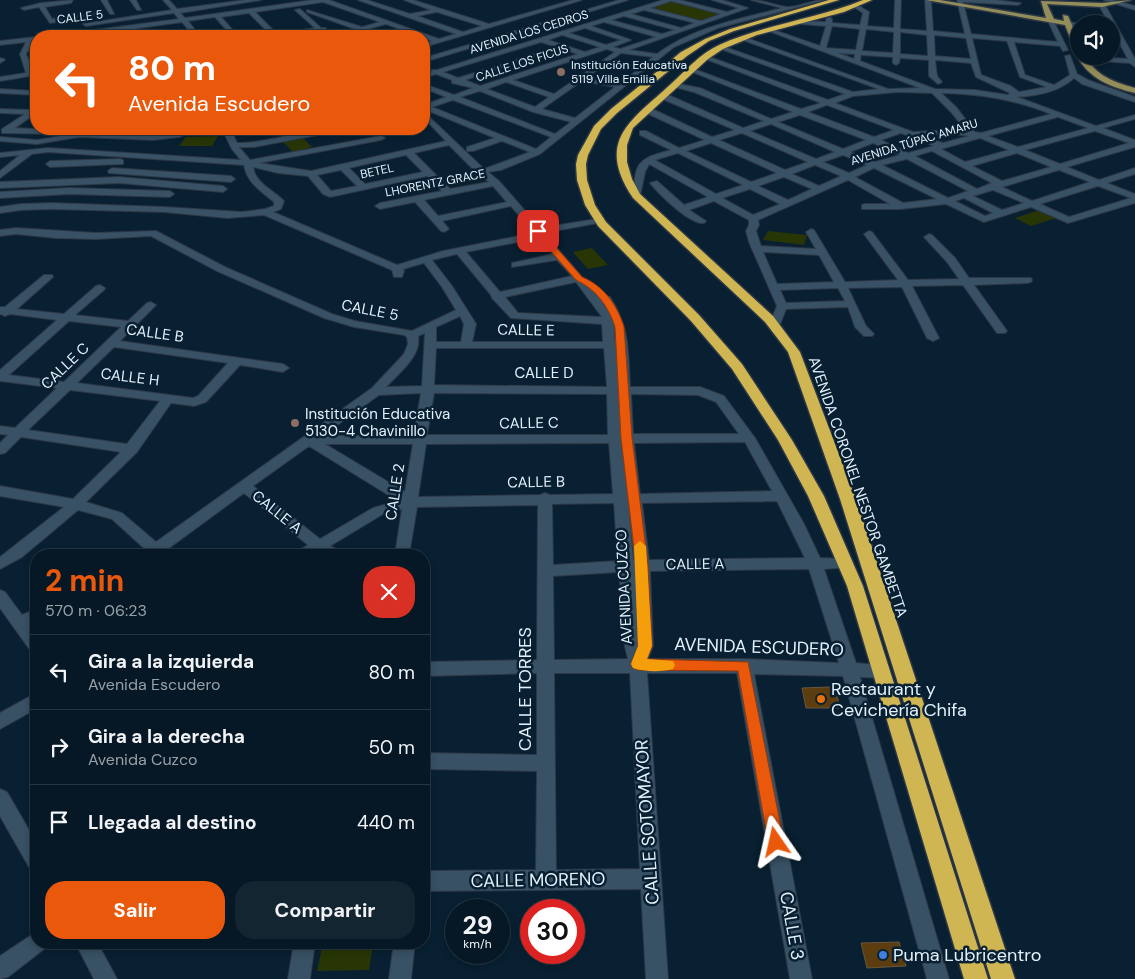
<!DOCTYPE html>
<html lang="es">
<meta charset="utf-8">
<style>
body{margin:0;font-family:"DM Sans",sans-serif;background:#142532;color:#f1f3f6;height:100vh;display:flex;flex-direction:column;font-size:19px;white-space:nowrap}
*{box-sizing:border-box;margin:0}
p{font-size:16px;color:#98a0a7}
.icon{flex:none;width:28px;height:28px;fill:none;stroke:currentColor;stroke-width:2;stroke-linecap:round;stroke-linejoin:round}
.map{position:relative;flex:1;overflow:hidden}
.panel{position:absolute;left:30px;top:549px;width:400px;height:400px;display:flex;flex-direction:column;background:#061825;border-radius:20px;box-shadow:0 2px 8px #0003,0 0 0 1px #273742}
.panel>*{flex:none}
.guide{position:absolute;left:30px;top:30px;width:400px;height:105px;border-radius:20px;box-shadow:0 2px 8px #0003,0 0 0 1px #273742;background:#ea580c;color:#fff;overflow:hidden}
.fabs{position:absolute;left:1070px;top:15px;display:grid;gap:10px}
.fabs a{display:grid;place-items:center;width:50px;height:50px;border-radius:50%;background:#061825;box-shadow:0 2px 8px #0003,0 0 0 1px #273742;font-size:25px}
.speed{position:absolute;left:445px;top:899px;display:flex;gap:10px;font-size:25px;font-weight:700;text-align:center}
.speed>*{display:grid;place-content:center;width:65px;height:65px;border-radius:50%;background:#061825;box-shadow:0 2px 8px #0003,0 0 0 1px #273742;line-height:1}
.speed small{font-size:12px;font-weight:400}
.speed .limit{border:8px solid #d22;background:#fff;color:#111}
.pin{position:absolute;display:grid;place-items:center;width:42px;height:42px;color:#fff;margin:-21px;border-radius:10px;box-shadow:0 2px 8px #0006}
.me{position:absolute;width:55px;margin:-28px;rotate:349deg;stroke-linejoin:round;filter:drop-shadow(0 0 4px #0008)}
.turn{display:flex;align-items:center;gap:18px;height:105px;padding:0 15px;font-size:22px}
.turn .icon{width:65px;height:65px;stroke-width:2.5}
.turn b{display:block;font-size:35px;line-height:42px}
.round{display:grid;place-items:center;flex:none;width:52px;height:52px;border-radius:20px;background:#142532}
.head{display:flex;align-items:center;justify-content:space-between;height:85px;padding:0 15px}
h1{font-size:30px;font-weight:700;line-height:38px;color:#ea580c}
.cta{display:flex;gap:10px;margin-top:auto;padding:10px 15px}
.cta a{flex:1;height:58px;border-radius:20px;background:#ea580c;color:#fff;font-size:20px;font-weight:700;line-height:58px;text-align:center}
.cta a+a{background:#142532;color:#f1f3f6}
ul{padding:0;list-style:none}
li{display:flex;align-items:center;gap:15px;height:75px;padding:0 15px;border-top:1px solid #273742}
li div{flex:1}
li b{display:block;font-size:19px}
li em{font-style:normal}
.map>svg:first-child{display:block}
</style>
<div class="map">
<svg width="1135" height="979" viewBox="0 0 1135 979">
<rect width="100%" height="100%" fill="#082031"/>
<g fill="#283606">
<path d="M672 1 721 14 699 21 651 8Z"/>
<path d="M218 136 212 146H179L186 137Z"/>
<path d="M302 137 312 147 293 152 283 142Z"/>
<path d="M1039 210 1056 218 1031 226 1015 218Z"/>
<path d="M768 231 807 235 804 245 763 240Z"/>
<path d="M592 248 608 265 588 269 573 252Z"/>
<path d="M323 943H373L369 970 317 971Z"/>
</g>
<g fill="#5c3d10" stroke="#69563e">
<path d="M829 687 836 691 840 708H806L802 688Z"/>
<path d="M899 942 906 966 867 968 861 943Z"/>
</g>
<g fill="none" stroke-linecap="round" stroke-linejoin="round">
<g stroke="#2d3746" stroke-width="2">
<g id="minor">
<path d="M73 0 71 3 45 7 52 19 96 13 99 15 50 23 39 7 24 10 21 8 41 3Z"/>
<path d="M101 0H107L114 14H110Z"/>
<path d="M130 0H136L141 10H137Z"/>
<path d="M163 0H169L177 9 245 0H261L180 13 185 18 313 0H329L439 39 456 34 358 0H367L410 14 431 10 404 0H413L489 24 573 0H582L424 47V43L432 41 386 24 368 29 385 36H377L361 31 336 36V34L355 29 307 12V10L362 27 380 22 323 2 255 12 277 34 315 28 295 10 300 9 321 28H326L325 31 330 36H324L318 32 287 36H272L249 13 221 17 238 36H232L215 17 188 21 200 36H194L182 22 83 36H49L179 19 174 13 86 26 83 24 172 10ZM437 12 482 26 463 32 417 16Z"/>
<path d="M619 0H628L424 62V58Z"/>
<path d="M663 0H680L727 12 739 8 712 0H722L748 8 629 50 657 54C693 27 740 19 782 8L751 0C764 0 776 6 787 7 796 8 812 0 824 0L718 28 674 47 540 154 501 170 488 172 499 181 540 228 603 218V222L544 233 601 299 606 296 610 297C630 328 628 351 630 387H700L724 396 755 438 804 524 820 558 851 559 853 563 851 567 824 569 856 663 888 666 890 671 888 676 882 678 860 677 949 979H927L843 676 754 674 812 979H790L737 673H647L668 979H646L641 889 424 891V871L536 870 537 771 424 769V753L537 755V673L424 676V662L537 660 538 505 417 507 409 555H395L402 509 383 514 330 546 340 551 342 555H323L319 553 315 555H296L298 551 308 545 244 493 165 551 168 555H142L146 550 112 519 78 510 22 557 0 569V557L64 507 0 496V486L73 499 121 452 21 437 5 453 0 454V443L8 435 0 434V426L15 428 57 388 0 381V370L57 320 10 314 5 316 0 314V307H5L44 275H52L53 277 17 309 64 314 96 286 100 285 105 288 104 290 75 315 128 321 147 303 151 302 156 305 120 341 283 364 289 368 283 372 240 365 206 402 194 406 171 403 137 452 86 502 122 513 156 542 372 388 404 354 408 344 407 337 404 335 354 327 324 318 217 271 151 236 96 239 56 238 16 234 0 236V230L16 228 96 233 156 231 225 267 332 314 355 321 412 331 456 310 442 287 424 263 403 269 404 271 402 277H394L392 270 264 215 228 218 164 212 52 209 21 210 0 213V207L21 204 52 203 164 207 242 212 265 209 274 206V202C261 191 247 183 244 165L48 152 32 154 0 178V171L20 155 0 157V153L48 148 241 160 232 149 222 129H254L250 131 232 132 237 143C273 143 308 127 343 129L339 131 254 147H239L250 160 381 136 385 138 381 140 259 163 311 171 446 141 424 118V112L484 169 530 152 502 141 473 151H467V147L495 138 424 109V105L446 97 424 88V84L454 95 473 88 452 83V80L436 74 424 78V74L431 72 432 70H437ZM671 1 721 14 701 21 650 8ZM644 10 695 23 681 28 631 14ZM624 16 675 30 662 34 611 20ZM604 22 656 37 620 49 613 47 631 40 591 26ZM585 28 621 40 606 45 569 33ZM562 35 600 47 585 52 548 40ZM541 42 578 54 480 86 465 80 543 54 538 53 458 78 443 72ZM607 49 615 52 554 94 513 80ZM621 53 653 57 620 84 586 78ZM582 81 615 87 575 118 542 109ZM506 82 549 97 535 107 487 89ZM480 91 533 112 571 122 555 134 460 97ZM453 100 551 137 536 149 432 107ZM449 145 474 170 489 182 450 189 414 153ZM406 155 423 172 365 184 349 168ZM253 167 278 173 308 176 323 194 330 197 427 176 442 191 380 203 375 206 380 209 415 202 441 231 444 232 449 229 442 221 511 206 534 233 443 251 397 265 273 212 281 209 284 201C272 189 256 184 253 167ZM341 170 357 186 331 191 317 175ZM493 186 507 202 438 216 424 200ZM539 238 553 254 512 263V267L557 260 572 276 500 292 466 252ZM457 254 491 295 492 298 511 318 602 324 603 342H472L476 324 452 286 432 260ZM576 282 602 317 518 313 505 297ZM460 316 464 324 461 342H436V327ZM69 321 121 327 64 382 9 375ZM613 324 616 342H615ZM425 333 422 386 386 387C398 374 422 356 418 336ZM114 347 228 363 198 396 193 398 77 383ZM436 348H604L607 387 434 385ZM70 390 160 401 127 444 28 430ZM421 393 414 435 322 436 379 395ZM434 393 607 394 608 435H427ZM631 394 698 395 716 402 739 434H633ZM745 442 772 491 640 494 634 443ZM609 443 613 494 550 495 545 493 540 495 418 497 426 444ZM325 444H413L405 492ZM309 446 398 501 373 508 320 539 253 486ZM777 501 805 558 649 560 642 503ZM614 503 618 561 553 565 552 504ZM628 503 634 560H633ZM809 569 839 663 744 659H648L653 646 650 571ZM619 572 625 647 628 659 554 660 553 576ZM554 673H630L640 869 556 870Z"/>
<path d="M895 0H901L900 29 927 31 925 0H931L933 31 965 34 957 0H995L1021 3 1018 5 963 2 971 34 1058 42 1048 21 1053 20 1068 50 1063 51 1060 46 1014 42 1025 75 1054 85 1070 75 1065 56 1070 55 1077 74 1088 80 1135 97V102L1082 84 1074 78C1059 92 1036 96 1017 97L1096 126 1135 115V119L1103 128 1135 140V147L1067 167 1099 180 1135 168V174L1107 183 1135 194V203L1068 223 1031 207 984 222 946 204 901 209H862V205L865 204H890L848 180 758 220 759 225 756 231 761 246 816 249 806 232 811 229 814 230 845 282 898 280 864 234 869 231 872 232 908 280 959 279 947 262 924 237 929 234 932 235 955 258 969 278H1031L1032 280 1031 282 1027 283 974 285 1007 331 1005 333H997L963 285 912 286 939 338 933 341 927 338 902 287 848 288 866 326 874 334 872 336H864L855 327 848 307 786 309 779 327H771L769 325 777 306 749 242 746 231 749 225V220L714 201 689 210 706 221 704 223C690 225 659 194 650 183L657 181 684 205 708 197 649 164 645 172 640 196 636 199 632 196C635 188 634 180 636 172 640 156 658 154 671 150L640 135V131H646L679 148 705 140 644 112V108H650L712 137 735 130 660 98V94H666L743 128 764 121 694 92 674 87V83L700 88 771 119 793 112 690 71V69H694L801 109 821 103 703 58V56H707L828 100 845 94 718 48V46H722L853 92 879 89 740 39V37H744L888 89 920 88 766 30 771 29 820 46 826 26 801 24 799 21 826 22V19L829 17 832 19V23L860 25 863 13 854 7 856 4 869 12 867 26 894 28ZM832 26 860 29 856 50 826 48ZM866 29 894 32 893 53 862 51ZM900 32 927 35 928 56 900 54ZM934 35 966 38 971 59 935 56ZM972 38 1007 41 1020 77 1047 87 1019 92 1011 86 981 75ZM838 53 855 54 854 59ZM861 55 893 57V63L896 65 899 63 900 58 929 60V76L938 84 942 82 937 76 935 60 971 63 976 77 1010 93 1008 95 975 90 935 89 860 61ZM898 92 932 93 951 112 966 131 954 130 913 132 835 103 853 96ZM941 93C982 94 1012 99 1051 114L981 133 975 132 957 108ZM827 105 894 130 874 137 808 112ZM800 115 866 140 843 149 778 122ZM1058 117 1088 128 1018 147 988 136ZM771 124 835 152 816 159 750 131ZM1095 131 1129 143 1060 164 1025 150ZM742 133 808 162 785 170 719 140ZM901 133 934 146 908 153 881 140ZM954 134 969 136 943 143 919 135ZM980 138 1009 150 965 162 941 149ZM711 143 777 173 751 182 686 151ZM873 143 900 155 875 162 850 152ZM932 151 992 183 977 189 915 156ZM678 153 743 185 716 194 655 160ZM1017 153 1051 167 1002 181 972 166ZM843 155 867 165 849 173 823 162ZM907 159 968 191 948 198 882 165ZM815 165 841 176 819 186 792 174ZM874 168 937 199 903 203 855 177ZM1059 170 1090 182 1032 201 1002 187ZM784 177 812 189 788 200 758 186ZM1098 186 1131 198 1069 217 1040 204ZM750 189 780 204 753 215 722 198ZM993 190 1024 203 1002 210 973 196ZM964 198 993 213 985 216 955 201ZM763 252 819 255 834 282 777 284ZM838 288 845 301 786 303 780 290Z"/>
<path d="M1104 0H1113L1135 6V10Z"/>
<path d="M1102 3 1105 5 1135 59V67L1130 63 1082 60 1079 58 1087 56 1128 59 1111 28V24H1109L1099 5Z"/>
<path d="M1069 22 1081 24H1079V27L1067 25Z"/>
<path d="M36 37V43L32 44 26 54 33 71H36V75L0 81V77L26 73 20 54 26 42 0 45V41Z"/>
<path d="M0 58 4 59 5 60 0 63Z"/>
<path d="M0 89 36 91V95L0 93Z"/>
<path d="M36 108V113L15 128 55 130H58V134L2 133V129L25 114 0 113V109L31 110Z"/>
<path d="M187 129H198L179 137 153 140 79 137 37 144 0 141V137L37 140 79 133 153 136 175 133Z"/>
<path d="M120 159 123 160V164L50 167 46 164 50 161Z"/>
<path d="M112 168 231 176 235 179 231 182 109 173 108 171Z"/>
<path d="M119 177 223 186 227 189 223 192 119 183 0 188V182Z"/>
<path d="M69 188 170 191 174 194 170 197 69 194 0 198V192Z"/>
<path d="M0 590 5 592 22 615 36 609V622L30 625 36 633V651L30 650 0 608Z"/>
<path d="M36 693V709L0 729V713Z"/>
<path d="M0 789 7 792 36 842V869L29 867 0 816Z"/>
<path d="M36 932V942H47L44 949 8 977 0 979V956Z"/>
<path d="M75 942H97L117 979H94Z"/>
<path d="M294 942H315L310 979H288Z"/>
<path d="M394 942H415L411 979H389Z"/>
</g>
</g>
<g stroke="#2d3746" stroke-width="3">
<g id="major">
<path d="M926 0H940L1046 18 1041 1 1102 3 1131 0 1102 7 1047 4 1054 19 1064 21 1063 15 1068 16 1079 41V52L1075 50 1065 25Z"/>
<path d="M1078 54 1079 56H1085C1096 76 1114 82 1135 88V93C1111 87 1089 79 1077 56Z"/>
</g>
</g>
<g stroke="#2d3746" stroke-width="3">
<g id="highway">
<path d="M829 0H839L734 31 709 41 687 56 617 113 601 129 588 155 586 164 587 180 595 205 606 222 699 315 742 364 792 440 824 496 863 586 988 979H964L847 586 808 496 778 440 732 369 691 321 598 226 585 205 577 180 576 164 578 155 594 126 611 109 681 52 705 39 730 29Z"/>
<path d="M863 0H872L844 12 757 35 723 49 708 59 633 128 627 145V162L632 179 640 194 773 316 800 352 856 499 1015 979H991L840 499 788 352 765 322 633 198C594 140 632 120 672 83 686 70 701 53 719 45 765 24 817 19 863 0Z"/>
</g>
</g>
<use href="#minor" fill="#385164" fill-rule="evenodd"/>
<use href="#major" fill="#938d5a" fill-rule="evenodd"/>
<use href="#highway" fill="#d0b553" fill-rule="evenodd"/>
</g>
<path fill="#ea580c" stroke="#983908" d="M535 230H541L582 277C604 286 617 305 624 327L632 438 648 565 652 646 647 659 748 662 784 842 782 847 776 849 770 847 768 842 738 671 638 670 633 668 631 664 638 646 636 565 621 438 615 327C609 307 596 289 576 280L535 233Z"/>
<path fill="#f59e0b" d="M640 541 646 546 652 646 647 659 673 661 675 665 673 669C663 672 644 672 633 668L631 664 638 646 634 546Z"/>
<g fill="#8d6e63" stroke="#082031" stroke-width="2">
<circle cx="561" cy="72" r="5"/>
<circle cx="295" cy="423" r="5"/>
</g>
<circle fill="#e8710a" stroke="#082031" stroke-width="2" cx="821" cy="699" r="5"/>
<circle fill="#3f7fe0" stroke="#082031" stroke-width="2" cx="883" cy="955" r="5"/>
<g text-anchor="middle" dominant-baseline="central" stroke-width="5" stroke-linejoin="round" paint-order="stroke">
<g font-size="12" fill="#e3f1fd" stroke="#082031">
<text transform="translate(80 17) rotate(-7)">CALLE 5</text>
<text transform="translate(529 32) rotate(-17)">AVENIDA LOS CEDROS</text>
<text transform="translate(522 63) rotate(-18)">CALLE LOS FICUS</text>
<text transform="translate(914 142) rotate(-17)">AVENIDA TÚPAC AMARU</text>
<text transform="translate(377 171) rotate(-12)">BETEL</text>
<text transform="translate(435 183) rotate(-11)">LHORENTZ GRACE</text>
</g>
<g font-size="12" fill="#e3f1fd" stroke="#082031" text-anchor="start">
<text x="571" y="65">Institución Educativa<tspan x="571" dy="14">5119 Villa Emilia</tspan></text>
</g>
<g font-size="15" fill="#e3f1fd" stroke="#082031">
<text transform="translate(370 310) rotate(11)">CALLE 5</text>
<text transform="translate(526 330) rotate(1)">CALLE E</text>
<text transform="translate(155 333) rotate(8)">CALLE B</text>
<text transform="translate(65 366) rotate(-44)">CALLE C</text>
<text x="544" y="373">CALLE D</text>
<text transform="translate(130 377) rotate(7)">CALLE H</text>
<text transform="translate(529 423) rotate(-1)">CALLE C</text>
<text transform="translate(536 482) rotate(-1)">CALLE B</text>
<text transform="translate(858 487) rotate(71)">AVENIDA CORONEL NESTOR GAMBETTA</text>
<text transform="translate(395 492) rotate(-81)">CALLE 2</text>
<text transform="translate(277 512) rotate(39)">CALLE A</text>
<text transform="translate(695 564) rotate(-1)">CALLE A</text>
<text transform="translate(624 587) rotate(-93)">AVENIDA CUZCO</text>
</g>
<g font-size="15" fill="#e3f1fd" stroke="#082031" text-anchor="start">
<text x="305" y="414">Institución Educativa<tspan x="305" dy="17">5130-4 Chavinillo</tspan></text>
</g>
<g font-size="18" fill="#e3f1fd" stroke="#082031">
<text transform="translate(759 647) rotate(2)">AVENIDA ESCUDERO</text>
<text transform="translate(525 689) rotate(-90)">CALLE TORRES</text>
<text transform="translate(647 822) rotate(-94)">CALLE SOTOMAYOR</text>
<text transform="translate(538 880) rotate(-1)">CALLE MORENO</text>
<text transform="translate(792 926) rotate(80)">CALLE 3</text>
</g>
<g font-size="18" fill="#e3f1fd" stroke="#082031" text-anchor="start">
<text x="831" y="689">Restaurant y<tspan x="831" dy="21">Cevichería Chifa</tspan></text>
<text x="893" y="955">Puma Lubricentro</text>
</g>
</g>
</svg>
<div class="fabs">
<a><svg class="icon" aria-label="sound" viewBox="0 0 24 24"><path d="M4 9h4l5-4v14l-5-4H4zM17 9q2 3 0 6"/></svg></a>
</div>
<div class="speed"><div>29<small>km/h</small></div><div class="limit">30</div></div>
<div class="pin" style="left:538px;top:231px;background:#d93025"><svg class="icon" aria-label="arrive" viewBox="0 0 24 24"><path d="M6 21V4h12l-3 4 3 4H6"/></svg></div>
<svg class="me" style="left:776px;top:842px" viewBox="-20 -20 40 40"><path d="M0-17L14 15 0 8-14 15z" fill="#ea580c" stroke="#fff" stroke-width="4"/></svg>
<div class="guide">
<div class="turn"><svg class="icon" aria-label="left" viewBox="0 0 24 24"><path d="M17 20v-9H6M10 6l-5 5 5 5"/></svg><div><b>80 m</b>Avenida Escudero</div></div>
</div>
<section class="panel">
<div class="head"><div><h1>2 min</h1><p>570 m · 06:23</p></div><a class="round" style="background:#d93025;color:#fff"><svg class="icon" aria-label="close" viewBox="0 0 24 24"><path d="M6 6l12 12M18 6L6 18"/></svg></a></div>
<ul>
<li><svg class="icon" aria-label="left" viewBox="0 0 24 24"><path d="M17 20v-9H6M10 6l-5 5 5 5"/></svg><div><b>Gira a la izquierda</b><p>Avenida Escudero</p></div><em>80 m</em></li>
<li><svg class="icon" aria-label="right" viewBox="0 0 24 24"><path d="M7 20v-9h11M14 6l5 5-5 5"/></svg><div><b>Gira a la derecha</b><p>Avenida Cuzco</p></div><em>50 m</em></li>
<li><svg class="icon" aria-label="arrive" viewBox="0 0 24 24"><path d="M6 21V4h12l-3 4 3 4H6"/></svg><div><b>Llegada al destino</b></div><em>440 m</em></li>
</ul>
<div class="cta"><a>Salir</a><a>Compartir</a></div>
</section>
</div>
